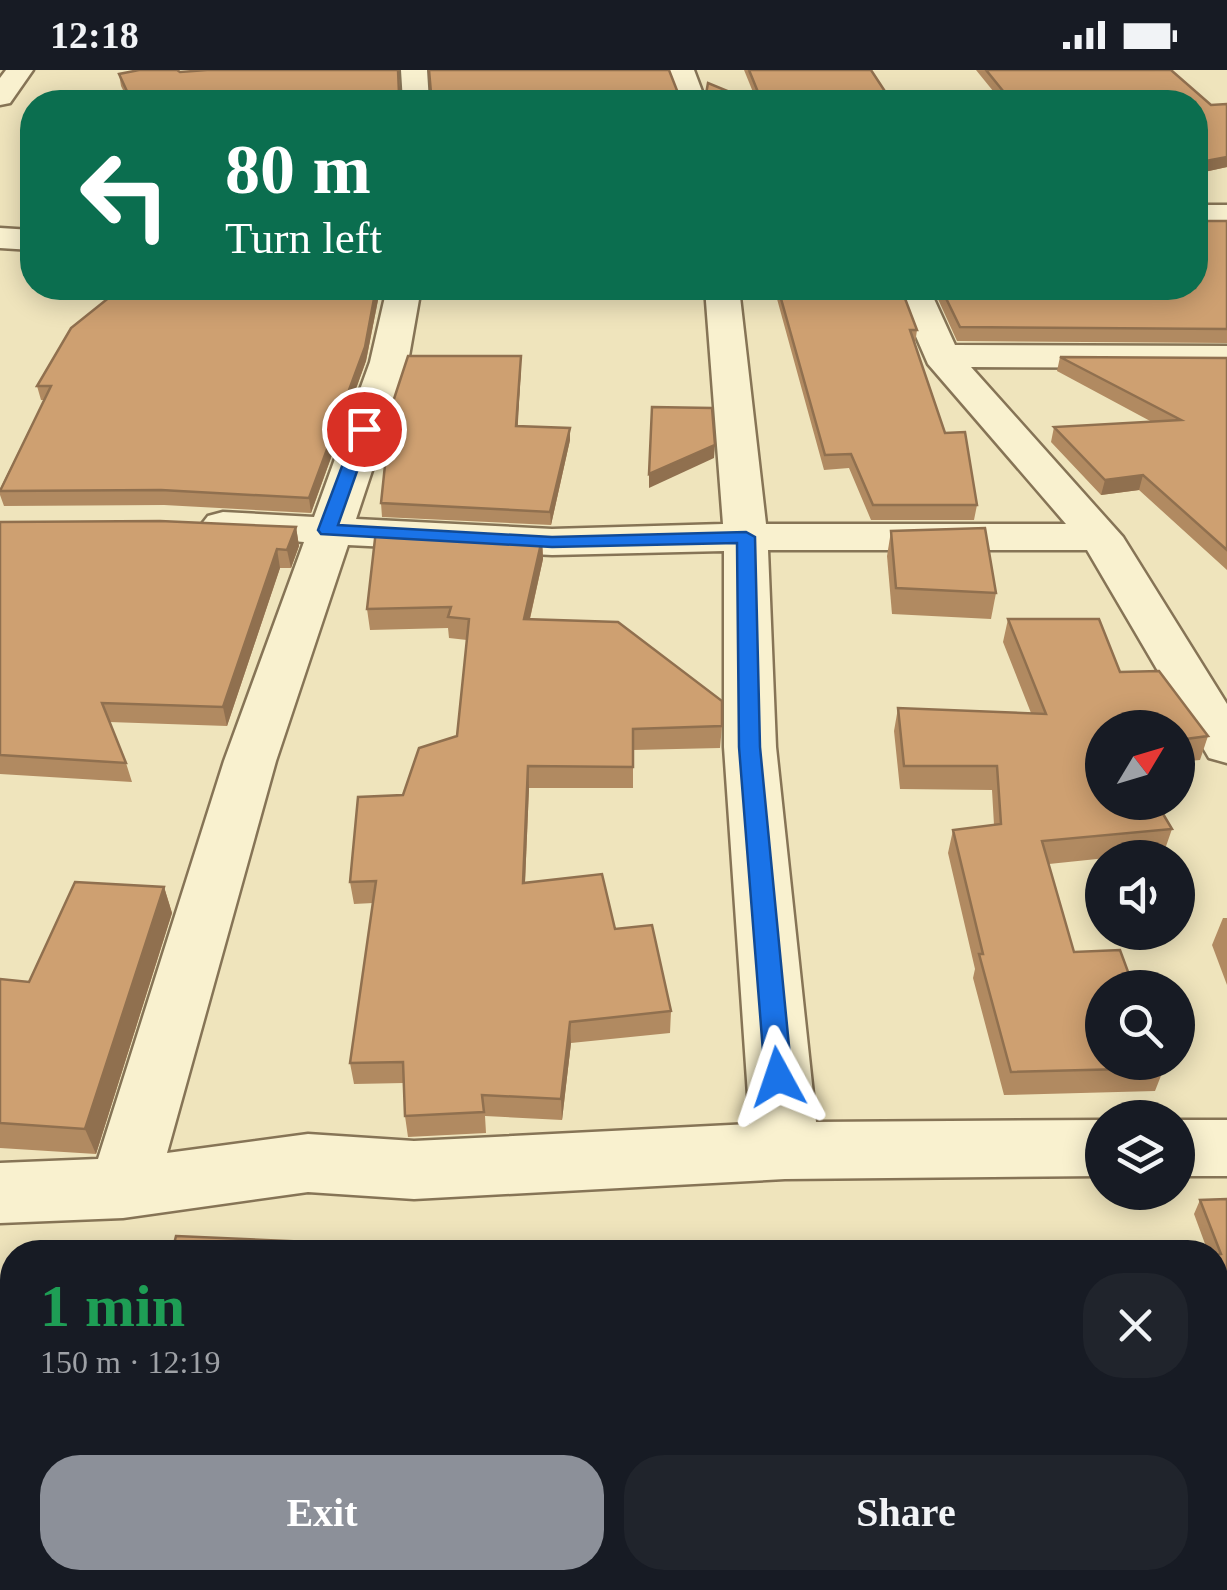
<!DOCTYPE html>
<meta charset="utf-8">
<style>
body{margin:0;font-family:"Times New Roman",serif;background:#20242c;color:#f1f3f6;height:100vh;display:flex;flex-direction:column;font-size:38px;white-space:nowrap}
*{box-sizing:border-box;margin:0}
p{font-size:32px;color:#9ea1a6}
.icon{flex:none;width:55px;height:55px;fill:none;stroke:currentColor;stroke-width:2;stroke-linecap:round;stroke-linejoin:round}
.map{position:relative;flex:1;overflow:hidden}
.sheet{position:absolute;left:0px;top:1170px;width:1228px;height:350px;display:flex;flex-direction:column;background:#171b24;border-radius:40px 40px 0 0;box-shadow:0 5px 25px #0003}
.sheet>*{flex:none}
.top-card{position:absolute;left:20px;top:20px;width:1188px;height:210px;border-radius:40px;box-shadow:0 5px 25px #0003;background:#0b6e4f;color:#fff;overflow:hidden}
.needle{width:65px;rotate:52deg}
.fabs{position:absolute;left:1085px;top:640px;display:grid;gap:20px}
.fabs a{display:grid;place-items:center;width:110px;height:110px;border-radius:50%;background:#171b24;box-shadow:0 5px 25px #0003;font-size:50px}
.pin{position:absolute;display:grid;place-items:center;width:85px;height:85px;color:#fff;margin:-42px;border:5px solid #fff;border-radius:50%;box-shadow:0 2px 10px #0007}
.me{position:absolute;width:110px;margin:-55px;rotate:355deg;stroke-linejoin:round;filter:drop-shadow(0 0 8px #0008)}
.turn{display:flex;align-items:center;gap:35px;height:210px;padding:0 40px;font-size:45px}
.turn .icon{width:130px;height:130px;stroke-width:2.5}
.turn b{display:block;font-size:70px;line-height:85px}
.round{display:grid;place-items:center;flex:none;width:105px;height:105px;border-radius:40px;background:#20242c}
.summary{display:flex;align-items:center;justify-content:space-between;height:170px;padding:0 40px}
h1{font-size:60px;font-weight:700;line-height:75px;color:#1e9e55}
.action{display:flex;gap:20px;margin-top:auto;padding:20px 40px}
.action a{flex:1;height:115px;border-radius:40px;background:#8c9099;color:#fff;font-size:40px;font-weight:700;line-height:115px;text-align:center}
.action a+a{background:#20242c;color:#f1f3f6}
.status{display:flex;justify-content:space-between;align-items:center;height:70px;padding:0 50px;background:#171b24;direction:ltr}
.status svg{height:28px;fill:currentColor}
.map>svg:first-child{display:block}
</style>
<div class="status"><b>12:18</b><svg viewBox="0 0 49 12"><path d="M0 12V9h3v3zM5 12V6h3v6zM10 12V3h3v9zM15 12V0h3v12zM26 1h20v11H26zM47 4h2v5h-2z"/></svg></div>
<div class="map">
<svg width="1227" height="1520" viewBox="0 0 1227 1520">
<rect width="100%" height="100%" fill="#efe4bc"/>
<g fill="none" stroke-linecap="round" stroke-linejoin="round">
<g stroke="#867456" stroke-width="5">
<g id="street">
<path d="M6 0H33L10 33 0 35V8Z"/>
<path d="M401 0H427L429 32H403Z"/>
<path d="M668 0H694L706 32H680Z"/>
<rect x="1195" y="135" width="32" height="20"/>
<path d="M0 158 32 160V180L0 178Z"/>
<path d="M387 218H421L408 292 356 449 552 459 723 454 705 218H739L766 454H1066L928 294 895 218H929L955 275 1227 276V298L971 297 1123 467 1227 634V693L1209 688 1087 480H768L776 677 816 1052 1102 1050V1106L785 1109 414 1129 308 1122 123 1148 0 1153V1093L98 1089 224 691 304 472 208 464 201 455 208 446 223 442 314 447 370 292ZM348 475 552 485 724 481V677L750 1054 414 1071 308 1064 167 1083 276 691Z"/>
<rect x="1178" y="1050" width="49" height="56"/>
</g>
</g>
<use href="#street" fill="#f9f1cf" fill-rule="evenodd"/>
</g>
<g fill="#b18a61">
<path d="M744 0H871L892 32H757Z"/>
<path d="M976 0H1171L1211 35 1227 34V97L1195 104V32H1002Z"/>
<path d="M180 2 400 23H678L754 32H129L121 16 119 4Z"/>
<path d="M1227 151V273L957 271 933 218H1195Z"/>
<path d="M44 218H376L378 230 366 291 311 443 164 435 4 436 0 425V419L44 330H41L37 316 119 220 45 222Z"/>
<path d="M774 218H901L917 260 915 274 945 363 977 435 974 450H871L849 398 824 400Z"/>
<path d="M1060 287 1227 288V500L1139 420 1101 425 1051 372 1054 357 1152 352 1057 301Z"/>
<path d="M521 298 517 356 570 358V370L551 455 382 447 381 433Z"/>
<path d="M0 452 296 457 299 476 291 498H280L227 656 109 652 126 693 132 712 0 704Z"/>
<path d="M891 461 996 523 991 549 892 544 887 486Z"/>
<path d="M542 469 543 489 530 549 722 656 720 678 633 680V718H529L525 813 615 859 671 941 670 963 571 973 562 1050 485 1046 486 1063 408 1067 405 1046 404 1013 354 1014 350 993 373 833 354 834 350 812 403 725 457 666 467 570 449 568 448 558 370 560 367 539Z"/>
<path d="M1008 549 1120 602 1208 666 1200 690 1178 692V658H1102L1172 759 1164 782 1049 794 1074 882 1164 998 1155 1021 1004 1025 973 908 975 899 948 783 953 760 994 755 992 720 900 719 894 661 898 638 1031 643 1003 572Z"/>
<path d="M164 817 172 843 96 1084 0 1078V909L29 912Z"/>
<path d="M1223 848H1227V915L1212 875Z"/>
<path d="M1227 1129V1273L1215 1275V1182H1208L1194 1144 1200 1130Z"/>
<path d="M1131 1508H1215L1227 1520H1135Z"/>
</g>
<g fill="#90704f">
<path d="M1227 87V97L1195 104V93Z"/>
<path d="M376 218 378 230 366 291 311 443 309 428Z"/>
<path d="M521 286V298L517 369 516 356Z"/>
<path d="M570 358V370L551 455 550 442Z"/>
<path d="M715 375 714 388 649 418V404Z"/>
<path d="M1143 405 1139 420 1101 425 1105 410Z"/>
<path d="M296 457 299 476 291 498 287 480Z"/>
<path d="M542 469 543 489 525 570 524 549Z"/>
<path d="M277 479 280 498 227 656 223 637Z"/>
<path d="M528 696 529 718 524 835 523 813Z"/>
<path d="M164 817 172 843 96 1084 85 1059Z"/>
<path d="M570 952 571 973 562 1050 561 1029Z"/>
</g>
<g fill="#cea071" stroke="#90704f" stroke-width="2.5">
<path d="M139 0H177L180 2 207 0H398L399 23H431L429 0H669L678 23 706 24 708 13 754 32H132L119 4Z"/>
<path d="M749 0H871L892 32H762Z"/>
<path d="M986 0H1171L1211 35 1227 34V87L1195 93V32H1012Z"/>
<path d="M1195 151H1227V259L960 257 941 218H1195Z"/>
<path d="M121 218H376L365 277 309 428 161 420 0 421 51 316H37L71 258Z"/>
<path d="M778 218H901L917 260H910L945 363 965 362 977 435H873L851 384 825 385Z"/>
<path d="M408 286H521L516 356 570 358 550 442 381 433 391 338Z"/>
<path d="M1060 287 1227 288V480L1143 405 1105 410 1054 357 1181 350Z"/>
<path d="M652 337 712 338 715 375 649 404Z"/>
<path d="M160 451 296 457 287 480 277 479 223 637 102 633 126 693 0 685V452Z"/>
<path d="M985 458 996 523 896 518 891 461Z"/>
<path d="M376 460 542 469 524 549 618 552 722 631V656L633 659V697L528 696 523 813 602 804 615 859 652 855 671 941 570 952 561 1029 482 1025 484 1042 405 1046 403 992 350 993 376 811 350 812 358 727 403 725 419 678 457 666 469 549 448 547 451 537 367 539Z"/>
<path d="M1008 549H1099L1120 602 1159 601 1208 666 1178 670V658H1102V732H1156L1172 759 1042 771 1074 882 1120 880 1134 918H1102V992H1162L1164 998 1011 1002 979 884H983L953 760 1001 754 997 696H904L898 638 1046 644Z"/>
<path d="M75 812 164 817 85 1059 0 1053V909L29 912Z"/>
<path d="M1227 1129V1261L1215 1262V1185L1221 1184 1200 1130Z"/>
<path d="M176 1166 332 1173 330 1182H172Z"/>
<path d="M1227 1382V1520H1155L1151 1508H1215V1383Z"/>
<path d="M555 1508H713L712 1520H553Z"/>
</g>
<path fill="#1a73e8" stroke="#114b97" stroke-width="2.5" d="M364 354 372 359 338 455 552 467 746 462 755 467 760 677 792 1007 788 1015 778 1018 769 1015 765 1007 739 677 737 473 552 477 321 464 318 460 356 359Z"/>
</svg>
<div class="fabs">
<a><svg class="needle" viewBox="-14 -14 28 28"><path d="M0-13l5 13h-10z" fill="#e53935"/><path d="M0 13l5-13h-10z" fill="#9ea1a6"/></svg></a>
<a><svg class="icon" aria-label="sound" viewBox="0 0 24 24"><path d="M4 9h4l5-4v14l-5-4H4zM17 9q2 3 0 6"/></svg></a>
<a><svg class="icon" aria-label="search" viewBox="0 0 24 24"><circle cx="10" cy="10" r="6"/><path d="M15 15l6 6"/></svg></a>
<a><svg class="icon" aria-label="layers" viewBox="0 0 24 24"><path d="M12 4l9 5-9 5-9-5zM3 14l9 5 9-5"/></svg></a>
</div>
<div class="pin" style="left:364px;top:359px;background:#d93025"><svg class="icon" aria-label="arrive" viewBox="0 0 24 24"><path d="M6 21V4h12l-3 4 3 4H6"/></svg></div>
<svg class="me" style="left:778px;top:1007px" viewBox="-20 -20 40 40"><path d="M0-17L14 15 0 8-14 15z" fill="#1a73e8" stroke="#fff" stroke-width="4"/></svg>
<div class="top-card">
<div class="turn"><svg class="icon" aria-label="left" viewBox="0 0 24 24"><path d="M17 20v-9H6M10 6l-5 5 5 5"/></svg><div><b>80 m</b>Turn left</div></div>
</div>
<section class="sheet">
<div class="summary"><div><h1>1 min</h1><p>150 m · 12:19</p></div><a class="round"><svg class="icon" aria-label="close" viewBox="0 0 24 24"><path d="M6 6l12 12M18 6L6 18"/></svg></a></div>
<div class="action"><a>Exit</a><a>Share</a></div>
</section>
</div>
